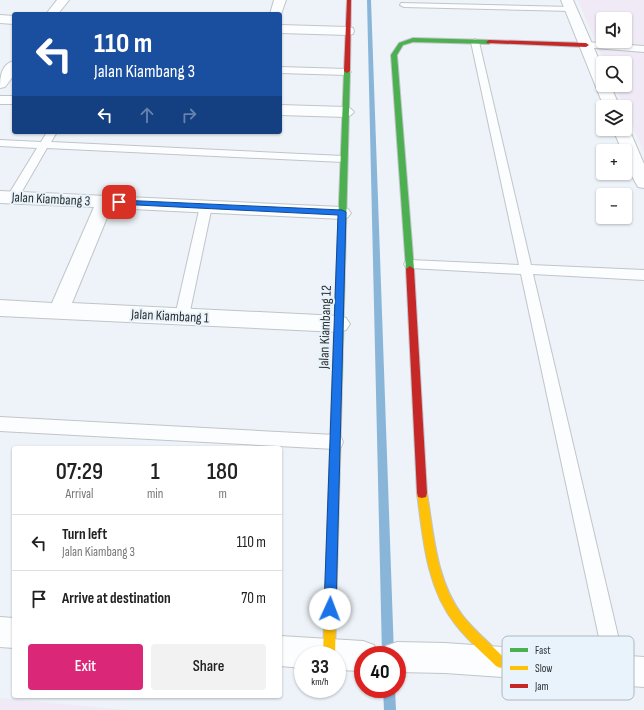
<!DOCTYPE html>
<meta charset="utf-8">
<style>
body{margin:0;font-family:"Sofia Sans Condensed",sans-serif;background:#f2f2f2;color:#222;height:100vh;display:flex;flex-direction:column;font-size:15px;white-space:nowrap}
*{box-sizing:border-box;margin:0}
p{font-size:13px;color:#767676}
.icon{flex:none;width:22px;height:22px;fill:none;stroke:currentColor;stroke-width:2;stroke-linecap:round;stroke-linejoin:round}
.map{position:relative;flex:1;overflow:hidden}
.side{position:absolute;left:12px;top:446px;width:270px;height:252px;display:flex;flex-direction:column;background:#fff;border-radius:4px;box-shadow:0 1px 3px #0004}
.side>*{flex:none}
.banner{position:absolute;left:12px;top:12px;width:270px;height:122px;border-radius:4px;box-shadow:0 1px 3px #0004;background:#1a4fa0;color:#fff;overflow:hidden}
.buttons{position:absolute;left:596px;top:12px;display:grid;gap:8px}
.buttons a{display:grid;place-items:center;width:36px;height:36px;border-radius:4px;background:#fff;box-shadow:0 1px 3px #0004;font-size:20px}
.speed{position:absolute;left:294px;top:646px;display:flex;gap:8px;font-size:20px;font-weight:700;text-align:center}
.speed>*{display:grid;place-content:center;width:52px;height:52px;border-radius:50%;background:#fff;box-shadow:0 1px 3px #0004;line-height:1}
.speed small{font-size:10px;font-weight:400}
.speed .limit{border:6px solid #d22;background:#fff;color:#111}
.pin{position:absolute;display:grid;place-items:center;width:34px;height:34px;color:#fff;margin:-17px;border-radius:8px;box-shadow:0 2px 6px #0006}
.me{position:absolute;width:44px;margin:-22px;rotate:2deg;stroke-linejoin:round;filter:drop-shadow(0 0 3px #0008)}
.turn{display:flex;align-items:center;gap:14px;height:84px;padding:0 16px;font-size:18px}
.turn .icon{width:52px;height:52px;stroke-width:2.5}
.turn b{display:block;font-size:28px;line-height:34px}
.lanes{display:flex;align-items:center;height:38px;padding:0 16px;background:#0003;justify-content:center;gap:20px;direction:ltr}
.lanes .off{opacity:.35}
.eta{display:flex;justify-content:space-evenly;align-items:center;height:68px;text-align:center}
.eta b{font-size:24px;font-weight:600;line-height:28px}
.button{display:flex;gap:8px;margin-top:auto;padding:8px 16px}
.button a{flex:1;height:46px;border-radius:4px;background:#db2777;color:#fff;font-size:16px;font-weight:600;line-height:46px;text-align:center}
.button a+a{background:#f2f2f2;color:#222}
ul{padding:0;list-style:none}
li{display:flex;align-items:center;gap:12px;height:56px;padding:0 16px;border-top:1px solid #e0e0e0}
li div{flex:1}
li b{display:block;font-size:15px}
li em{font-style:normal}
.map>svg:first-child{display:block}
</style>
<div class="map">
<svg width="644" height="710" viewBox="0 0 644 710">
<rect width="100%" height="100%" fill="#edf3f8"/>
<g fill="#efeaf6" fill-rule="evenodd">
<path d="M578 0H644V152L615 85H625V63H605ZM603 19H625V41H603Z"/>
<path d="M0 698 127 710H0Z"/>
</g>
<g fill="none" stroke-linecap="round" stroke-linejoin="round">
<g fill="#89b5d9" fill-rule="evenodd">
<path d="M367 0H371L394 655H382Z"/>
<path d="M383 689H395L396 710H384Z"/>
</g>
<g stroke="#c1c5c9" stroke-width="2">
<g id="lane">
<path d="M401 3 571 7 575 9 571 11 404 7 400 5Z"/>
<path d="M475 39 479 42 531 265 644 270V280L533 274 626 670 623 677 616 680 609 677 606 670 521 274 410 268 406 267 404 264 406 261 410 260 519 265 471 42Z"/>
<path d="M586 42 644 46V52L583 47 582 45Z"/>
<path d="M280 67 347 69 351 72 347 75 280 73Z"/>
<path d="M47 132H57L51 142 343 156 348 159 343 162 47 148 17 200H9L7 197 37 148 0 146V140L41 142Z"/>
<path d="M206 202 210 203 212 206 189 316 187 320 182 321 177 320 175 316 200 206 202 203Z"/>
<path d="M0 417 335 435 341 437 343 442 341 447 335 449 0 431Z"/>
</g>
</g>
<g stroke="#c1c5c9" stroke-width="2">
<g id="street">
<path d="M57 0H69L58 14H46Z"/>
<path d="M274 0H286L280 17V14H270Z"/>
<path d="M561 0H573L603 69V85H610L620 107H604Z"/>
<path d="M0 15 14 16V24L0 23Z"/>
<path d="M280 25 348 27 353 28 354 31 353 34 348 35 280 33Z"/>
<path d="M14 61V75L5 87 0 88C0 77 1 64 14 61Z"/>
<rect x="0" y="96" width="14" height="8"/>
<path d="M280 105 346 107 351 109 354 112 351 115 346 117 280 115Z"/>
<path d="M625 125 629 129 644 164V188L638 187C632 177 625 163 625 151H622L613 129H625Z"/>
<path d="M0 191 342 207 348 209 351 213 348 217 342 219 111 208 72 303 339 316 346 318 350 324 346 330 339 332 0 316V300L52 303 94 207 0 203Z"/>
<path d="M0 617 14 618V648L0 647Z"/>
<path d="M280 636 363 641 374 645 378 655H363V671L337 670V655H303V668L280 666Z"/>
<path d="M397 642 445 643 644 657V687L445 673 397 672V655H383L386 646Z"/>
</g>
</g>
<g stroke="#c1c5c9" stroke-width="2">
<g id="fast">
<path d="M413 38 489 40 492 42 489 44 413 42 403 45 397 55 414 269 410 272 406 269 391 55 399 43Z"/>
<path d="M347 69 350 71 342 385 340 388 337 389 334 388 332 385 344 71Z"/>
</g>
</g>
<g stroke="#c1c5c9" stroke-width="2">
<g id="slow">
<path d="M337 381 340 382 342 385 335 654 323 655 332 385 334 382Z"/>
<path d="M422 488 426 489 427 493C434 535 436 581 463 616 475 631 491 644 504 658L506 662 504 666 500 668 496 666C482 652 467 640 455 624 426 587 423 538 417 493L418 489Z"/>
</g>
</g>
<g stroke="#c1c5c9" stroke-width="2">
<g id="jam">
<path d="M347 0H351L350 71 347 73 344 71Z"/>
<path d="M489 40 586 43 589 45 586 47 487 43 486 42Z"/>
<path d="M410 266 414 269 427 493 426 497 422 498 418 497 417 493 406 269Z"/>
</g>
</g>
<use href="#lane" fill="#fcfdfe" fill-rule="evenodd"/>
<use href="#street" fill="#fcfdfe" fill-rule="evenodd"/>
<use href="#fast" fill="#4caf50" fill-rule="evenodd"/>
<use href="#slow" fill="#ffc107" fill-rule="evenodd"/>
<use href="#jam" fill="#c62828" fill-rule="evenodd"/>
</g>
<path fill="#1a73e8" stroke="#114b97" d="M119 200 342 210 346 212 336 609 334 613 330 615 326 613 324 609 338 215 117 204V201Z"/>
<g text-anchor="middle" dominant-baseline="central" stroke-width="4" stroke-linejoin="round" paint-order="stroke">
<g font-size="14" fill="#2b2f32" stroke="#e9f3fc">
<text transform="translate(51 199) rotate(3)">Jalan Kiambang 3</text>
<text transform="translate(170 316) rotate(3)">Jalan Kiambang 1</text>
<text transform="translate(325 327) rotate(-88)">Jalan Kiambang 12</text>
</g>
</g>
<rect x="502" y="636" width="132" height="64" rx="6" fill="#e9f3fc" stroke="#b0b8bf" stroke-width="1"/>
<rect x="510" y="648" width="18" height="4" fill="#4caf50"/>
<rect x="510" y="666" width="18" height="4" fill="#ffc107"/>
<rect x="510" y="684" width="18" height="4" fill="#c62828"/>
<g font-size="11" fill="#2b2f32">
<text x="535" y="654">Fast</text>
<text x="535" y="672">Slow</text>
<text x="535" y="690">Jam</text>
</g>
</svg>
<div class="buttons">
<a><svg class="icon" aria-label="sound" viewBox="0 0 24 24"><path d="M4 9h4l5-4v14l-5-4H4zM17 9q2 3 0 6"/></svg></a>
<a><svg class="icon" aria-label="search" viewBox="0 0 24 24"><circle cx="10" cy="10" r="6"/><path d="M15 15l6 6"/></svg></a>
<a><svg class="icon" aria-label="layers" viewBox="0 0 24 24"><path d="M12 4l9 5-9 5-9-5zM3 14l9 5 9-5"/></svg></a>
<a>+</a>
<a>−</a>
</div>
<div class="speed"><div>33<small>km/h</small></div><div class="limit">40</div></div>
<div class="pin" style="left:119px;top:202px;background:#d93025"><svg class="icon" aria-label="arrive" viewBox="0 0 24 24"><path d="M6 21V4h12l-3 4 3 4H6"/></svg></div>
<svg class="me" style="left:330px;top:609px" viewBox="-20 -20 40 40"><circle r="19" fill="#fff"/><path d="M0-13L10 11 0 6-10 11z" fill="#1a73e8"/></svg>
<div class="banner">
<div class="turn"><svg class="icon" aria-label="left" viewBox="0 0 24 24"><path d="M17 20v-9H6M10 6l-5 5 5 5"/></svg><div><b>110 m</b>Jalan Kiambang 3</div></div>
<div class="lanes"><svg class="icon" aria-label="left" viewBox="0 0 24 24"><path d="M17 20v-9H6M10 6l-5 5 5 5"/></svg><svg class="icon off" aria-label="ahead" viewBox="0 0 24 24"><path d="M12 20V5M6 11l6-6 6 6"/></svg><svg class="icon off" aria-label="right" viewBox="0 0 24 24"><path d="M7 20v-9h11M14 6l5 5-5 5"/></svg></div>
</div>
<section class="side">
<div class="eta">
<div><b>07:29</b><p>Arrival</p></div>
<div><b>1</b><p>min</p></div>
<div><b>180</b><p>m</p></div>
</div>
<ul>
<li><svg class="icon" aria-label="left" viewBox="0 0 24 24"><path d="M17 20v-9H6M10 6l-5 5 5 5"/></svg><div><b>Turn left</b><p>Jalan Kiambang 3</p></div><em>110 m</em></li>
<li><svg class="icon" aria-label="arrive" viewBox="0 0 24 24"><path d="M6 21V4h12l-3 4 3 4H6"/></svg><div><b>Arrive at destination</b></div><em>70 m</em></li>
</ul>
<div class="button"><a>Exit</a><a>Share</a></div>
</section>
</div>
